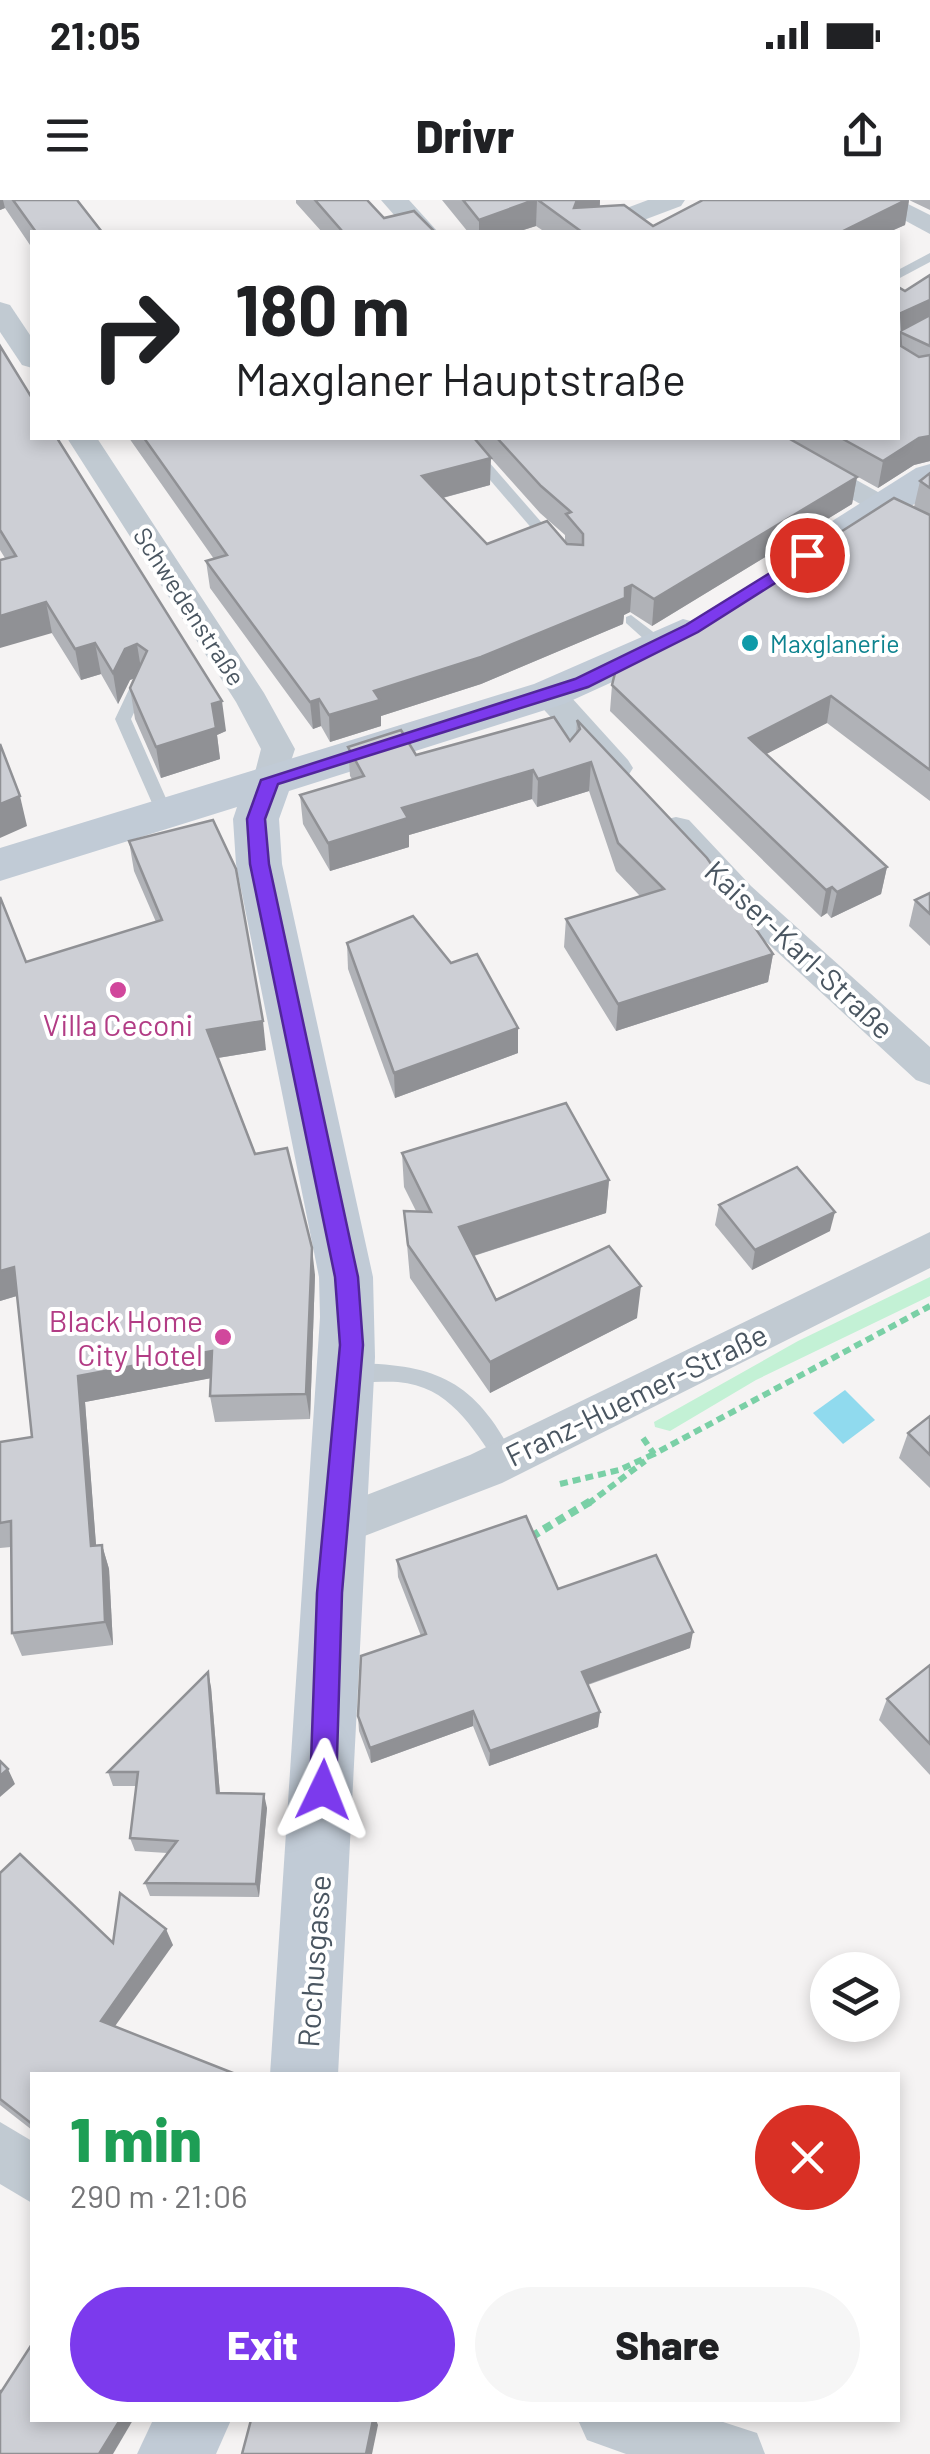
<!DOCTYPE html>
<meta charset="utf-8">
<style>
body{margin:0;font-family:Barlow,sans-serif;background:#f6f6f6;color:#202124;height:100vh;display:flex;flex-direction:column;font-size:38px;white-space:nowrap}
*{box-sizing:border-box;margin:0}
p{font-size:32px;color:#757577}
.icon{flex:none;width:55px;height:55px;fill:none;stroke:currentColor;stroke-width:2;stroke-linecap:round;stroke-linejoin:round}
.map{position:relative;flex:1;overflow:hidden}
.details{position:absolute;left:30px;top:1872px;width:870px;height:350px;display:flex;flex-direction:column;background:#fff;border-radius:0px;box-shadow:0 5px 15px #0003}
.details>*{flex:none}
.banner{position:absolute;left:30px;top:30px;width:870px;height:210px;border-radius:0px;box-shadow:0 5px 15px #0003;background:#fff;color:#202124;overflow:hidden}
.controls{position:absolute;left:810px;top:1752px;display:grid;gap:20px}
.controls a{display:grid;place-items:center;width:90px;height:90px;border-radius:50%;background:#fff;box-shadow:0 5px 15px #0003;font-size:50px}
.pin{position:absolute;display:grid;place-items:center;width:85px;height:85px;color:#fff;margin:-42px;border:5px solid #fff;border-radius:50%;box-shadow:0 2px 10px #0007}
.me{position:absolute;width:110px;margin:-55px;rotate:2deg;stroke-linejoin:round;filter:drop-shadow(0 0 8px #0008)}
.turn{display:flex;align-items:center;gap:35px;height:210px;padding:0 40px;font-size:45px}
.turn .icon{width:130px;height:130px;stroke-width:2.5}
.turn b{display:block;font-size:70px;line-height:85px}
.round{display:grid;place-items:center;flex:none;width:105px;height:105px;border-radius:52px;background:#f6f6f6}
.head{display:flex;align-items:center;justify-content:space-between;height:170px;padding:0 40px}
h1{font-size:60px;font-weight:800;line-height:75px;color:#1e9e55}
.button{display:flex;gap:20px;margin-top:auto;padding:20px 40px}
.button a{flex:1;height:115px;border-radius:60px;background:#7c3aed;color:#fff;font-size:40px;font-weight:800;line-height:115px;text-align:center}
.button a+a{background:#f6f6f6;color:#202124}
.status{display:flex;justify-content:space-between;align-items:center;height:70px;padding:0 50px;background:#fff;direction:ltr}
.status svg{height:28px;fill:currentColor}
header{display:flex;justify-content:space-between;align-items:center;height:130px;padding:0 40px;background:#fff;font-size:45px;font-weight:800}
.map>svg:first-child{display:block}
</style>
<div class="status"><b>21:05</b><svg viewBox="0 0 49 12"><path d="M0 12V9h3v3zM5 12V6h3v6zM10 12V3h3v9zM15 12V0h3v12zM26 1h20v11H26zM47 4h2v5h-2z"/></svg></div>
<header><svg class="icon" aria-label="menu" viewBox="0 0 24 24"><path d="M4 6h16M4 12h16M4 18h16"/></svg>Drivr<svg class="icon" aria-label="share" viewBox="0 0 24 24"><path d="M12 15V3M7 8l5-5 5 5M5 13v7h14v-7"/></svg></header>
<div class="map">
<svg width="930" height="2254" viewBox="0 0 930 2254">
<rect width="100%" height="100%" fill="#f5f3f3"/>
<path fill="#c3f1d5" d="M930 1077V1096L756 1180 670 1231 655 1227 654 1222 798 1141Z"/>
<path fill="#90daee" d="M845 1190 875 1220 843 1244 813 1213Z"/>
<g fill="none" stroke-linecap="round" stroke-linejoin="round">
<g stroke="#7ad0a6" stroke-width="6" stroke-dasharray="8 5" stroke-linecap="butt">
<path d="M643 1238 654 1254 930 1106"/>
<path d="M560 1284 619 1270 654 1254"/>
<path d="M588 1304 645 1261"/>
</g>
<path stroke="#7ad0a6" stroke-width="8" stroke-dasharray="9 6" stroke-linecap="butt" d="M531 1337 591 1301"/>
<g fill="#c1cad2" fill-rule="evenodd">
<path d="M930 53V62L898 79V70Z"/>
<path d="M454 238H468L556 339V345H546Z"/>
<path d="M631 415 665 441V449H655L626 423V417Z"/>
<path d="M140 478 148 483 131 519 172 612 164 618 156 612 115 519 132 483Z"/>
<path d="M350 1163C435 1164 475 1179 515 1259L512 1265 505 1268 498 1265C472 1227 449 1186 398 1182 380 1181 360 1184 343 1178L340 1172 343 1166Z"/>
</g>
<g fill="#c1cad2" fill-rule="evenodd">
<path d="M381 0H409L438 32H409Z"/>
<path d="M648 0H685L681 6 612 32H575L579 26Z"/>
<path d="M867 0H900L930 15V34Z"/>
<path d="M0 102 10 105 32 138V168L22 165 0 132Z"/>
<path d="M67 238H97L264 493 295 549 282 588H258L253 580 261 549 236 502Z"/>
<path d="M745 238H781L930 321V344Z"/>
<path d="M549 483 561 486 628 560 633 568 628 576H604L537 502 532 494 537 486Z"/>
<path d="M676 617 689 620 751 686 930 847V885L916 880 725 704 658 629 663 620Z"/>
<path d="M930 1032V1068L502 1283 336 1347 320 1341 313 1327 320 1313 470 1255Z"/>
<path d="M0 1922 32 1941V2003L0 1984Z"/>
<path d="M578 2220H717L757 2233 765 2254H626L587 2240Z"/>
</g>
<g fill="#c1cbd6" fill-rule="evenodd">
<path d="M930 264V294L846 348 832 352 818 348 812 339 818 330 916 268Z"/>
<path d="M683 419 698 423 704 433 698 443 564 504 289 591 279 619 282 664 373 1077 375 1157 338 1875H270L320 1117 319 1077 236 664 233 619 237 607 0 681V648L534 484Z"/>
<path d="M153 2220H231L216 2254H137Z"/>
</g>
</g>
<g fill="#b0b2b7" fill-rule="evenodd">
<path d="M0 0H77L102 32H32V48L5 8 0 10Z"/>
<path d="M296 0H367L384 18 435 32H322L296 3Z"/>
<path d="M442 0H600V7L653 26 703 0H930V10L909 0 905 25 889 32H545L536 26 517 32H468Z"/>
<path d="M930 75V261L914 265 878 288 788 238H898V87L905 91Z"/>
<path d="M0 146 226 531 217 535 220 559 161 578 135 519 130 488 135 478 130 480 118 504 101 474 81 480 0 350Z"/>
<path d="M129 238H788L857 277 852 304 652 426 630 412 624 415 623 424 481 484 381 516V526L330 542 321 526 313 529 210 388 206 361 214 359ZM489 256 540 313 565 335V341L487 344 443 298 490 285Z"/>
<path d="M930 273V601L827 523 766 554 887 667 881 694 831 718 827 713 821 717 610 511 612 485 712 414 914 307 920 281Z"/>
<path d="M577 520 773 754 768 782 616 831 564 747 566 719 640 696 616 671 589 591 537 607 532 599 409 635V647L330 671 303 624 300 595 352 579 350 576 348 547 416 555 570 541 576 534Z"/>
<path d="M129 641 266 850 218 858 255 954 315 1075 310 1219 215 1222 210 1196 211 1178 85 1202 96 1346 102 1345 109 1369 113 1445 22 1456 12 1433 11 1347 0 1348V1242L32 1237 17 1096 0 1101 26 762 156 722 134 671Z"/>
<path d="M930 693V746L909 726 915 700Z"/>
<path d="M347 743 451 763 518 828V853L395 898 348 769Z"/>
<path d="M402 953 609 980 606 1013 474 1056 496 1100 637 1118 490 1193 410 1078 404 1011H416L404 987Z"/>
<path d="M719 1005 830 1031 752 1070 715 1025Z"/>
<path d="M930 1216V1288L899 1258 908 1233Z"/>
<path d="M397 1360 558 1389 690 1448 588 1485 600 1512 598 1527 489 1566 473 1526 371 1563 359 1531 358 1516 421 1436 398 1377Z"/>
<path d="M930 1465V1575L879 1520 887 1499Z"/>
<path d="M211 1487 220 1594 267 1608 259 1697 150 1696 145 1683 167 1653 135 1651 130 1638 137 1586H113L108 1572Z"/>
<path d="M0 1673 113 1743 173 1745 32 1875V1930L0 1905Z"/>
</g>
<g fill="#909195">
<path d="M0 0H3L5 8 0 10Z"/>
<path d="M534 0H537L536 26 517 32H479V20Z"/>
<path d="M577 0H600L599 14 574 8Z"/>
<path d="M906 0H909L905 25 889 32H841Z"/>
<path d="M930 100V124L900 132 901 113Z"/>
<path d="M930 236V261L914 265 878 288 883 261 919 238Z"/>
<path d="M491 258 490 285 423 303 422 276Z"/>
<path d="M857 277 852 304 652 426 654 399Z"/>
<path d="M632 385 630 412 624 415 623 424 481 484 381 516V526L330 542 329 515 374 491Z"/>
<path d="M46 402 52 433 0 448V416Z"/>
<path d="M95 443 101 474 81 480 75 449Z"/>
<path d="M137 444 142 475 130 480 118 504 113 473 125 449Z"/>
<path d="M831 496 827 523 745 565 749 538Z"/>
<path d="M319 499 321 526 313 529 310 502Z"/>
<path d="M222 501 226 531 217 535 220 559 161 578 156 547 212 504Z"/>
<path d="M591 562 589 591 537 607 538 579Z"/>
<path d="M533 570 532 599 409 635V647L330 671 328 643 402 608Z"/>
<path d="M20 596 27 626 0 638V604Z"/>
<path d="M887 667 881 694 831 718 837 692Z"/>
<path d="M832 687 827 713 821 717 826 690Z"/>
<path d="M773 754 768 782 616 831 618 804Z"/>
<path d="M263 821 266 850 211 859 207 830Z"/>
<path d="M518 828V853L395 898 394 873Z"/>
<path d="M609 980 606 1013 460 1060 459 1027Z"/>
<path d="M835 1012 830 1031 752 1070 755 1050Z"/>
<path d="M312 1048 315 1075 310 1219 306 1194Z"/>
<path d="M14 1067 23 1094 0 1101V1071Z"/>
<path d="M641 1086 637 1118 490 1193V1162Z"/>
<path d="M212 1151 217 1177 85 1202 98 1370 91 1346 78 1176Z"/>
<path d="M102 1345 109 1369 113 1445 105 1422Z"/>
<path d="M693 1432 690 1448 580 1487 582 1472Z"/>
<path d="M208 1472 211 1487 221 1607 217 1593Z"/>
<path d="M473 1511V1526L371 1563 370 1548Z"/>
<path d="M600 1512 598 1527 489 1566 490 1551Z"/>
<path d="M8 1569 15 1584 0 1597V1576Z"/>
<path d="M264 1594 267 1608 259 1697 256 1684Z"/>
<path d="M166 1729 173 1745 108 1836 101 1821Z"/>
<path d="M120 2220H133L113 2254H99Z"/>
<path d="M373 2220H376L378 2225 372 2254H366Z"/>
</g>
<g fill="#cdcfd5" stroke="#909195" stroke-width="2.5">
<path d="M13 0H77L102 32H36Z"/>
<path d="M315 0H367L384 18 414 11 435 32H343Z"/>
<path d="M463 0H534L479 20Z"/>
<path d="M538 0H577L574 8 624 5 653 26 703 0H906L841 32H582Z"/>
<path d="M930 75V100L901 113 902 130 930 115V146L900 132 901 146 919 157 930 155V236L919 238 883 261 841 238H898V87L905 91Z"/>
<path d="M0 146 32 198V238H57L222 501 212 504 216 528 156 547 130 488 147 451 137 444 125 449 113 473 95 443 75 449 46 402 0 416V360L16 356 0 330Z"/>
<path d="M144 238H474L491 258 422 276 487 344 547 321 567 344 583 345V334L566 314 571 312 541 286 497 238H788L857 277 654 399 632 385 625 388V398L481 457 374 491 380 500 329 515 319 499 310 502 206 361 227 355Z"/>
<path d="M930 273V288L920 281Z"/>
<path d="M894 298 930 315V570L831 496 749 538 887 667 837 692 832 687 826 690 612 485 618 461 712 414Z"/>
<path d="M554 517 570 541 580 529 577 520 707 658 773 754 618 804 566 719 664 689 618 643 591 562 538 579 533 570 402 608 408 618 328 643 300 595 364 576 348 547 401 530 416 555Z"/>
<path d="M0 544 20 596 0 604Z"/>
<path d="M213 620 236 669 263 821 207 830 255 954 287 948 312 1048 306 1194 210 1196 212 1151 78 1176 91 1346 102 1345 105 1422 12 1433 11 1321 0 1323V1242L32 1237 14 1067 0 1071V697L26 762 162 720 129 641Z"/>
<path d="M930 693V714L915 700Z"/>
<path d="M413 716 451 763 477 754 518 828 394 873 347 743Z"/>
<path d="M566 903 609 980 459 1027 496 1100 609 1046 641 1086 490 1162 408 1045 404 1011 431 1012 402 953Z"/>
<path d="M797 967 835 1012 755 1050 719 1005Z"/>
<path d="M930 1216V1255L908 1233Z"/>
<path d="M526 1316 558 1389 656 1355 693 1432 582 1472 600 1512 490 1551 473 1511 370 1548 358 1516 361 1456 426 1434 397 1360Z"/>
<path d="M930 1465V1544L887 1499Z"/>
<path d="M208 1472 217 1593 264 1594 256 1684 145 1683 177 1641 130 1638 138 1572H108Z"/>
<path d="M0 1561 8 1569 0 1576Z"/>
<path d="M20 1654 113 1743 120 1693 166 1729 101 1821 238 1875H32V1924L0 1899V1673Z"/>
<path d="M32 2144V2220H120L99 2254H0V2191L1 2192Z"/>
<path d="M251 2220H373L366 2254H242Z"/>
</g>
<path fill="#7c3aed" stroke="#51269a" stroke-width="2.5" d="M807 350 813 351V359L698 432 588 487 278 584 265 619 269 664 358 1077 363 1145 342 1393 336 1590 333 1599 323 1603 314 1599 310 1590 317 1393 340 1145 335 1077 250 664 247 619 261 580 575 479 686 425Z"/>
<circle fill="#0f9aa8" stroke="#fff" stroke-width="4" cx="750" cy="443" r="10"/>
<g fill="#d1479c" stroke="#fff" stroke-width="4">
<circle cx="118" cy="790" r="10"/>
<circle cx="223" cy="1137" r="10"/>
</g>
<g text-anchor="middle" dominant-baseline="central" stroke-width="8" stroke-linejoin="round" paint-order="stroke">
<g font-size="25" fill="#4a5661" stroke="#fff">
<text transform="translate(190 406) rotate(57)">Schwedenstraße</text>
</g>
<g font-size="25" fill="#0d838f" stroke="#fff" text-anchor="start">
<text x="770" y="443">Maxglanerie</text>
</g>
<g font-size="30" fill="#4a5661" stroke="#fff">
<text transform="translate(800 749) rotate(43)">Kaiser-Karl-Straße</text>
<text transform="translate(636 1194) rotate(-26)">Franz-Huemer-Straße</text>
<text transform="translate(313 1761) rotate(-86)">Rochusgasse</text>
</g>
<g font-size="30" fill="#b23c85" stroke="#fff">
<text x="118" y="824">Villa Ceconi</text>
<text x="203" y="1120" text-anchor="end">Black Home<tspan x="203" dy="34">City Hotel</tspan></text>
</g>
</g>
</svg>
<div class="controls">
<a><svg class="icon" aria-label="layers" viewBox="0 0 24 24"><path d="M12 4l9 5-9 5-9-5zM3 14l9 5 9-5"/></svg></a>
</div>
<div class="pin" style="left:807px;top:355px;background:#d93025"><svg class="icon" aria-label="arrive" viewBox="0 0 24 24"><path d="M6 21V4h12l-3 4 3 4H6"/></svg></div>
<svg class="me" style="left:323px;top:1590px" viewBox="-20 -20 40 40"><path d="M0-17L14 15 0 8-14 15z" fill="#7c3aed" stroke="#fff" stroke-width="4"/></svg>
<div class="banner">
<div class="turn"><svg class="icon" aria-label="right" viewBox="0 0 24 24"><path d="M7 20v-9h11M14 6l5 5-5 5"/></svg><div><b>180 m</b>Maxglaner Hauptstraße</div></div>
</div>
<section class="details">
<div class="head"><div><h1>1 min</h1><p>290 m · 21:06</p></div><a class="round" style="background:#d93025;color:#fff"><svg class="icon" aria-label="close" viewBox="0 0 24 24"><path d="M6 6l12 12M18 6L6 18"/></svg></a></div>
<div class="button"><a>Exit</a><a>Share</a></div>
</section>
</div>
